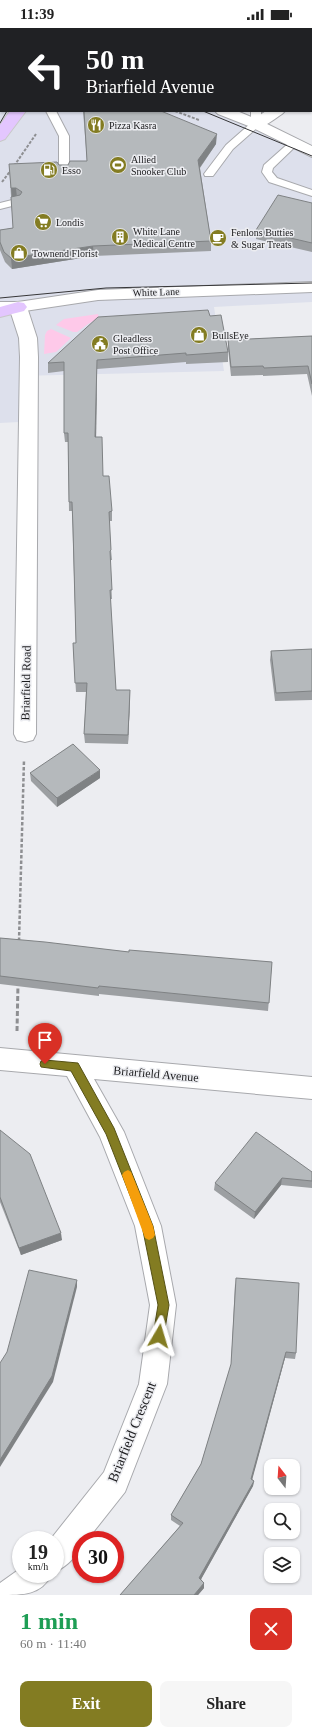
<!DOCTYPE html>
<meta charset="utf-8">
<style>
body{margin:0;font-family:Georgia,serif;background:#f6f6f6;color:#222;height:100vh;display:flex;flex-direction:column;font-size:15px;white-space:nowrap}
*{box-sizing:border-box;margin:0}
p{font-size:13px;color:#767676}
.icon{flex:none;width:22px;height:22px;fill:none;stroke:currentColor;stroke-width:2;stroke-linecap:round;stroke-linejoin:round}
.map{position:relative;height:1567px;overflow:hidden}
.sheet{display:flex;flex-direction:column;background:#fff;flex:1}
.sheet>*{flex:none}
.guide{position:absolute;left:0px;top:0px;width:312px;height:84px;box-shadow:0 1px 3px #0004;background:#202124;color:#fff;overflow:hidden}
.needle{width:26px;rotate:343deg}
.controls{position:absolute;left:264px;top:1431px;display:grid;gap:8px}
.controls a{display:grid;place-items:center;width:36px;height:36px;border-radius:8px;background:#fff;box-shadow:0 1px 3px #0004;font-size:20px}
.speed{position:absolute;left:12px;top:1503px;display:flex;gap:8px;font-size:20px;font-weight:700;text-align:center}
.speed>*{display:grid;place-content:center;width:52px;height:52px;border-radius:50%;background:#fff;box-shadow:0 1px 3px #0004;line-height:1}
.speed small{font-size:10px;font-weight:400}
.speed .limit{border:6px solid #d22;background:#fff;color:#111}
.pin{position:absolute;display:grid;place-items:center;width:34px;height:34px;color:#fff;margin:-41px -17px;border-radius:50% 50% 50% 0;rotate:-45deg;box-shadow:0 0 4px #0007}
.pin .icon{rotate:45deg}
.me{position:absolute;width:44px;margin:-22px;rotate:7deg;stroke-linejoin:round;filter:drop-shadow(0 0 3px #0008)}
.turn{display:flex;align-items:center;gap:14px;height:84px;padding:0 20px;font-size:18px}
.turn .icon{width:52px;height:52px;stroke-width:2.5}
.turn b{display:block;font-size:28px;line-height:34px}
.round{display:grid;place-items:center;flex:none;width:42px;height:42px;border-radius:8px;background:#f6f6f6}
.summary{display:flex;align-items:center;justify-content:space-between;height:68px;padding:0 20px}
h1{font-size:24px;font-weight:700;line-height:30px;color:#1e9e55}
.primary-button{display:flex;gap:8px;margin-top:auto;padding:8px 20px}
.primary-button a{flex:1;height:46px;border-radius:8px;background:#837c22;color:#fff;font-size:16px;font-weight:700;line-height:46px;text-align:center}
.primary-button a+a{background:#f6f6f6;color:#222}
.status{display:flex;justify-content:space-between;align-items:center;height:28px;padding:0 20px;background:#fff;direction:ltr}
.status svg{height:11px;fill:currentColor}
.map>svg:first-child{display:block}
</style>
<div class="status"><b>11:39</b><svg viewBox="0 0 49 12"><path d="M0 12V9h3v3zM5 12V6h3v6zM10 12V3h3v9zM15 12V0h3v12zM26 1h20v11H26zM47 4h2v5h-2z"/></svg></div>
<div class="map">
<svg width="312" height="1567" viewBox="0 0 312 1567">
<rect width="100%" height="100%" fill="#ecedf1"/>
<path fill="#dde0ec" d="M0 0 126 1H1V83H223L312 124V274L214 279 224 343 19 348V394L0 395Z"/>
<g fill="#fec9e9">
<path d="M98 286 99 290 88 296 77 304H73L56 297 64 291Z"/>
<path d="M51 301 71 310 56 324 44 326 45 307 47 303Z"/>
</g>
<g fill="none" stroke-linecap="round" stroke-linejoin="round">
<g stroke="#a8a9ad" stroke-width="2">
<g id="service">
<rect x="132" y="0" width="10" height="1"/>
<path d="M46 83H56L69 108V144L68 146H60L59 144V108Z"/>
<path d="M251 83H261V96L259 98 233 121 213 148H205L204 146 226 117 251 95Z"/>
<path d="M294 112 299 115 273 140 272 144 277 150 312 162V168L269 154 262 144 264 137 291 113Z"/>
<path d="M16 171 21 174 20 176 0 181V175Z"/>
</g>
</g>
<g stroke="#a8a9ad" stroke-width="2">
<g id="minor">
<path d="M266 83H285L282 86C273 92 262 102 251 99L248 96 251 93Z"/>
<path d="M18 274 24 275 27 279 37 310 38 329 36 706 33 712 25 714 17 712 14 706 20 329 19 310 9 279 12 275Z"/>
<path d="M0 1020 312 1049V1071L94 1051 124 1104 161 1198 176 1277 167 1356 125 1464 87 1512H81C81 1526 67 1538 55 1544V1512H50L104 1444 139 1356 150 1277 135 1198 100 1109 67 1048 0 1042Z"/>
<path d="M21 1540V1546H52C41 1567 24 1567 0 1567V1555Z"/>
</g>
</g>
<g stroke="#a8a9ad" stroke-width="2">
<g id="secondary">
<rect x="0" y="19" width="1" height="9"/>
<path d="M215 83H237L261 93 312 118V129L251 99 218 86Z"/>
<path d="M312 254V264L98 272 18 284H0V274H18L98 262Z"/>
</g>
</g>
<g stroke="#c8c8c9" stroke-width="2">
<g id="trunk">
<rect x="68" y="0" width="14" height="1"/>
<rect x="101" y="0" width="14" height="1"/>
<rect x="0" y="41" width="1" height="8"/>
<path d="M10 83H26L5 111 0 113V97Z"/>
<path d="M18 274 24 275 27 279 24 283 0 289V279Z"/>
</g>
</g>
<g stroke="#8e8f92" stroke-width="2" stroke-dasharray="3 1.5" stroke-linecap="butt">
<path d="M175 83 199 92"/>
<path d="M14 138 36 106"/>
<path d="M2 154 11 142"/>
</g>
<path stroke="#8e8f92" stroke-width="2.5" stroke-dasharray="3.5 2" stroke-linecap="butt" d="M19 913 24 732"/>
<path stroke="#8e8f92" stroke-width="3" stroke-dasharray="5 2.5" stroke-linecap="butt" d="M17 1003 18 956"/>
<use href="#service" fill="#fff" fill-rule="evenodd"/>
<use href="#minor" fill="#fff" fill-rule="evenodd"/>
<use href="#secondary" fill="#fff" fill-rule="evenodd"/>
<use href="#trunk" fill="#e3c6fe" fill-rule="evenodd"/>
<g stroke="#363638" stroke-width="1">
<path d="M203 83 312 128"/>
<path d="M0 95 7 83"/>
<path d="M0 270 106 260 312 255"/>
</g>
</g>
<g fill="#9c9fa2">
<path d="M205 0H312L311 1H205Z"/>
<path d="M83 83 216 116 200 140 211 213V223L94 228 12 241 5 234 0 222V202L13 200 9 136 68 137 87 133Z"/>
<path d="M312 175V224L256 211V202Z"/>
<path d="M210 288 228 324V334L186 336V334L97 341 96 409 103 448 112 483V493H109L111 522 112 532H110L112 571H110L116 662H130V671L128 716 85 715 84 706 86 664H76L73 615H76L72 483H69L68 414H65L64 405V343L48 345V335Z"/>
<path d="M312 308V368L307 346 263 348V347L231 348 228 321V312Z"/>
<path d="M312 621V672L275 673 270 632 271 623Z"/>
<path d="M30 745 100 750 57 779 31 753Z"/>
<path d="M0 910 129 924 272 934 268 983 99 966V968L0 956Z"/>
<path d="M0 1102 62 1212 21 1227 0 1174Z"/>
<path d="M312 1144V1160L281 1157 254 1191 214 1162 215 1155Z"/>
<path d="M235 1256 296 1325 295 1331 285 1330 252 1451 254 1453 253 1458 201 1551 204 1555V1560L198 1567H120L180 1498 171 1492V1487L201 1436 231 1337Z"/>
</g>
<g fill="#7f8284">
<path d="M312 0V8L311 9V1H310Z"/>
<path d="M217 106 216 116 198 142V132Z"/>
<path d="M11 160H16L17 170 12 171Z"/>
<path d="M93 218 94 228 12 241 11 230Z"/>
<path d="M97 332V341L96 418 95 409Z"/>
<path d="M130 662V671L128 716V707Z"/>
<path d="M100 742V750L57 779V770Z"/>
<path d="M282 1150 281 1157 254 1191 255 1184Z"/>
<path d="M61 1205 62 1212 21 1227 19 1220Z"/>
<path d="M77 1252V1259L53 1354 0 1439V1432Z"/>
<path d="M286 1324 285 1330 251 1456V1451Z"/>
<path d="M254 1453 253 1458 199 1555V1550Z"/>
<path d="M204 1555V1560L198 1567H194Z"/>
</g>
<g fill="#b5b9bc" stroke="#7f8284">
<path d="M220 0H312L310 1H223Z"/>
<path d="M84 83H161L217 106 198 132 211 213 93 218 11 230 4 224 0 214V202L13 200 11 169 20 167 22 164 16 160H11L9 136 57 134 59 137H68L70 133H87Z"/>
<path d="M278 167 312 175V215L256 202Z"/>
<path d="M208 282 210 288 221 287 228 324 186 327V325L97 332 95 409H102L103 448H109L112 483 109 484 111 522 110 523 112 562H110L116 662H130L128 707 84 706 87 655H75L73 615H76L73 500 72 474H69L68 405H64V334L48 335 98 289Z"/>
<path d="M312 308V356L308 338 264 340 263 338 231 339 228 312Z"/>
<path d="M312 621V663L276 665 271 623Z"/>
<path d="M73 716 100 742 57 770 30 745Z"/>
<path d="M0 910 45 914 129 924V922L272 934 269 975 99 958 98 960 0 948Z"/>
<path d="M0 1102 30 1126 61 1205 19 1220 0 1169Z"/>
<path d="M256 1104 312 1144V1153L282 1150 255 1184 215 1155Z"/>
<path d="M29 1242 77 1252 52 1348 0 1432V1335L7 1324Z"/>
<path d="M236 1250 299 1255 296 1325 286 1324 251 1451 254 1453 199 1550 204 1555 194 1567H120L183 1495 171 1487 201 1436 231 1336Z"/>
</g>
<path fill="#837c22" stroke="#555116" d="M45 1032 78 1035 114 1100 153 1198 169 1277 163 1312 159 1314 155 1312 153 1308 158 1277 142 1198 106 1106 71 1043 41 1039 40 1036 41 1033Z"/>
<path fill="#f59e0b" d="M128 1142 131 1144 153 1198 155 1207 153 1210 149 1212 145 1210 122 1147 124 1144Z"/>
<defs>
<g id="restaurant-disc" transform="scale(0.9)"><circle r="9.5" fill="#837c22" stroke="#ecedf1"/><path d="M-5-6h1v4h1v-4h1v4h1v-4h1v5L-1.5 .5V6h-2V.5L-5-1ZM5-6V6H3V1.5H1.5Q1.5-4 5-6Z" fill="#fff"/></g>
<g id="stadium-disc" transform="scale(0.9)"><circle r="9.5" fill="#837c22" stroke="#ecedf1"/><path d="M0-5a6.5 5 0 1 0 0 10a6.5 5 0 1 0 0-10ZM-3.5-1.8h7v3.6h-7Z" fill="#fff"/></g>
<g id="fuel-disc" transform="scale(0.9)"><circle r="9.5" fill="#837c22" stroke="#ecedf1"/><path d="M-5.5-6h7V0h2V4h1.3V-2.5L3-4.5l.8-.8L6-3V5H2.5V1h-1V6h-7ZM-4.2-4.7v3.2H.2V-4.7Z" fill="#fff"/></g>
<g id="supermarket-disc" transform="scale(0.9)"><circle r="9.5" fill="#837c22" stroke="#ecedf1"/><path d="M-6-5.5h2.5l.6 2H6L4.5 2H-2.5L-4.4-4H-6ZM-1.5 3.2a1.3 1.3 0 1 0 .1 0ZM3 3.2a1.3 1.3 0 1 0 .1 0Z" fill="#fff"/></g>
<g id="building-disc" transform="scale(0.9)"><circle r="9.5" fill="#837c22" stroke="#ecedf1"/><path d="M-4-6H4V6H1V3H-1V6H-4ZM-2.5-4.3h1.7v1.8h-1.7ZM.8-4.3h1.7v1.8H.8ZM-2.5-1h1.7V.8h-1.7ZM.8-1h1.7V.8H.8Z" fill="#fff"/></g>
<g id="cafe-disc" transform="scale(0.9)"><circle r="9.5" fill="#837c22" stroke="#ecedf1"/><path d="M-5.5-4.5H6V0H3Q3 3.5 0 3.5H-2.5Q-5.5 3.5-5.5 0ZM3-3.2v2h1.7v-2ZM-6 4.5H4V6H-6Z" fill="#fff"/></g>
<g id="shop-disc" transform="scale(0.9)"><circle r="9.5" fill="#837c22" stroke="#ecedf1"/><path d="M-5-2.5h2.3a2.7 3.5 0 0 1 5.4 0H5L5.5 6h-11ZM-1.5-2.5h3a1.5 2.3 0 0 0-3 0Z" fill="#fff"/></g>
<g id="civic-disc" transform="scale(0.9)"><circle r="9.5" fill="#837c22" stroke="#ecedf1"/><path d="M-.6-6.5H3V-4.5H.6V-3L4-1V1h2V6H-6V1h2V-1L-.6-3ZM-1.2 2.5V6h2.4V2.5Z" fill="#fff"/></g>
</defs>
<g fill-rule="evenodd">
<use href="#restaurant-disc" x="96" y="97"/>
<use href="#stadium-disc" x="118" y="137"/>
<use href="#fuel-disc" x="49" y="142"/>
<use href="#supermarket-disc" x="43" y="194"/>
<use href="#building-disc" x="120" y="209"/>
<use href="#cafe-disc" x="218" y="210"/>
<use href="#shop-disc" x="19" y="225"/>
<use href="#shop-disc" x="199" y="307"/>
<use href="#civic-disc" x="100" y="316"/>
</g>
<g text-anchor="middle" dominant-baseline="central" stroke-width="3" stroke-linejoin="round" paint-order="stroke">
<g font-size="10" fill="#1b1b1d" stroke="#ecedf1" text-anchor="start">
<text x="109" y="97">Pizza Kasra</text>
<text x="131" y="131">Allied<tspan x="131" dy="12">Snooker Club</tspan></text>
<text x="62" y="142">Esso</text>
<text x="56" y="194">Londis</text>
<text x="133" y="203">White Lane<tspan x="133" dy="12">Medical Centre</tspan></text>
<text x="231" y="204">Fenlons Butties<tspan x="231" dy="12">&amp; Sugar Treats</tspan></text>
<text x="32" y="225">Townend Florist</text>
<text x="212" y="307">BullsEye</text>
<text x="113" y="310">Gleadless<tspan x="113" dy="12">Post Office</tspan></text>
</g>
<g font-size="10" fill="#1b1b1d" stroke="#ecedf1">
<text transform="translate(156 264) rotate(-2)">White Lane</text>
</g>
<g font-size="12" fill="#1b1b1d" stroke="#ecedf1">
<text transform="translate(26 655) rotate(-89)">Briarfield Road</text>
<text transform="translate(156 1046) rotate(5)">Briarfield Avenue</text>
</g>
<g font-size="14" fill="#1b1b1d" stroke="#ecedf1">
<text transform="translate(132 1404) rotate(-68)">Briarfield Crescent</text>
</g>
</g>
</svg>
<div class="controls">
<a><svg class="needle" viewBox="-14 -14 28 28"><path d="M0-13l5 13h-10z" fill="#e53935"/><path d="M0 13l5-13h-10z" fill="#767676"/></svg></a>
<a><svg class="icon" aria-label="search" viewBox="0 0 24 24"><circle cx="10" cy="10" r="6"/><path d="M15 15l6 6"/></svg></a>
<a><svg class="icon" aria-label="layers" viewBox="0 0 24 24"><path d="M12 4l9 5-9 5-9-5zM3 14l9 5 9-5"/></svg></a>
</div>
<div class="speed"><div>19<small>km/h</small></div><div class="limit">30</div></div>
<div class="pin" style="left:45px;top:1036px;background:#d93025"><svg class="icon" aria-label="arrive" viewBox="0 0 24 24"><path d="M6 21V4h12l-3 4 3 4H6"/></svg></div>
<svg class="me" style="left:159px;top:1308px" viewBox="-20 -20 40 40"><path d="M0-17L14 15 0 8-14 15z" fill="#837c22" stroke="#fff" stroke-width="4"/></svg>
<div class="guide">
<div class="turn"><svg class="icon" aria-label="left" viewBox="0 0 24 24"><path d="M17 20v-9H6M10 6l-5 5 5 5"/></svg><div><b>50 m</b>Briarfield Avenue</div></div>
</div>
</div>
<section class="sheet">
<div class="summary"><div><h1>1 min</h1><p>60 m · 11:40</p></div><a class="round" style="background:#d93025;color:#fff"><svg class="icon" aria-label="close" viewBox="0 0 24 24"><path d="M6 6l12 12M18 6L6 18"/></svg></a></div>
<div class="primary-button"><a>Exit</a><a>Share</a></div>
</section>
